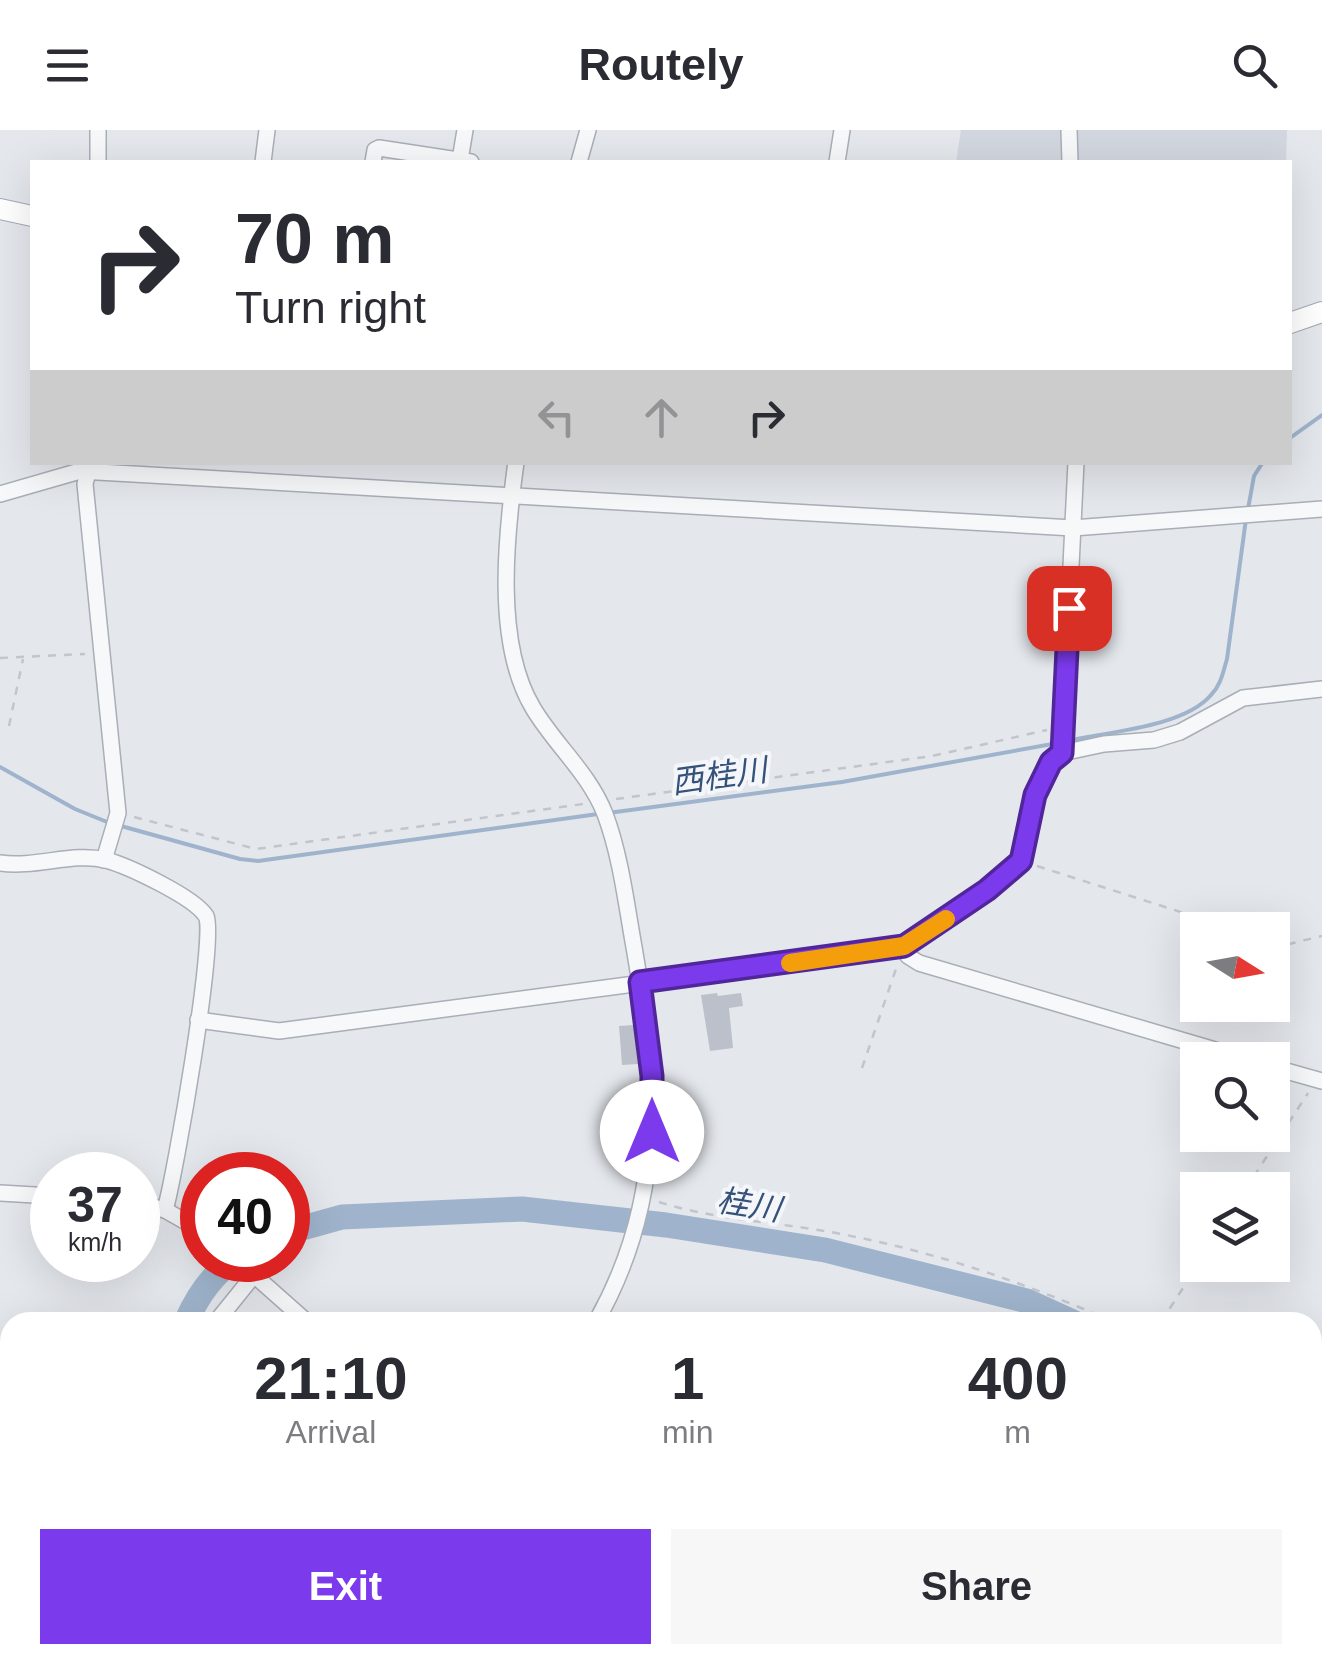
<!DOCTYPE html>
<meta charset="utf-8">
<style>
body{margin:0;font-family:Arial,"Noto Sans JP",sans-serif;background:#f7f7f7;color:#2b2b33;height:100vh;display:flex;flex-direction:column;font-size:38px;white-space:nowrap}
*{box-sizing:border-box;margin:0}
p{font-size:32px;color:#7c7c81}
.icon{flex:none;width:55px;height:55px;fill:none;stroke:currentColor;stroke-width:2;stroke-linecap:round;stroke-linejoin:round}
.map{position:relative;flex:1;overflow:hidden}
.side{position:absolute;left:0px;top:1182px;width:1322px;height:352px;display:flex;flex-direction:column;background:#fff;border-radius:30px 30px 0 0;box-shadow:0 10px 40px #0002}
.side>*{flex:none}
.banner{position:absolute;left:30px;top:30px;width:1262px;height:305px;border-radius:0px;box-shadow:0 10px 40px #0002;background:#fff;color:#2b2b33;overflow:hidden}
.needle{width:65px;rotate:101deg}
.fabs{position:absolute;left:1180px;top:782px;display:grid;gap:20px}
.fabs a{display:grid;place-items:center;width:110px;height:110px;border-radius:0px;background:#fff;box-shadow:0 10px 40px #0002;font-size:50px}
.speed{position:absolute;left:30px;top:1022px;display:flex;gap:20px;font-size:50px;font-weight:700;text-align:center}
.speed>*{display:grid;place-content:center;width:130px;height:130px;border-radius:50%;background:#fff;box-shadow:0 10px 40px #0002;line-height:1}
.speed small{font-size:25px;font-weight:400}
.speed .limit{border:15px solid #d22;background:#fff;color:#111}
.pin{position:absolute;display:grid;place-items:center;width:85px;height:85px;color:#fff;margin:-42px;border-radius:20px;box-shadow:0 5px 15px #0006}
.me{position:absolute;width:110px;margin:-55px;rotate:0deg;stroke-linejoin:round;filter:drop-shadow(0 0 8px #0008)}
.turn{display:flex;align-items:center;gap:35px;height:210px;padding:0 40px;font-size:45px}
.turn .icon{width:130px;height:130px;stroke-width:2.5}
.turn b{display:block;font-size:70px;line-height:85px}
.lanes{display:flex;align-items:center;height:95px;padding:0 40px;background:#0003;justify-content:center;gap:50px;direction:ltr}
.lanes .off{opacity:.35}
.eta{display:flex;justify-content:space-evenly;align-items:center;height:170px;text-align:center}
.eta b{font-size:60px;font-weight:700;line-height:70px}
.cta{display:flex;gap:20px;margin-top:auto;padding:20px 40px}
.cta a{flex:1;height:115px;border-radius:0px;background:#7c3aed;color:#fff;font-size:40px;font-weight:700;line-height:115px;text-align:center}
.cta a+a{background:#f7f7f7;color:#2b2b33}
header{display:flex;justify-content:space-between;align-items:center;height:130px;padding:0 40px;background:#fff;font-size:45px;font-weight:700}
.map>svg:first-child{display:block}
</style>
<header><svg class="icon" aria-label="menu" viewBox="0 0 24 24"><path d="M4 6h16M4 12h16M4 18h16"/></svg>Routely<svg class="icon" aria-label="search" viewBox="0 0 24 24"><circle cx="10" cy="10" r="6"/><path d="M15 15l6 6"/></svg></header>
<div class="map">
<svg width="1322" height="1533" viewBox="0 0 1322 1533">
<rect width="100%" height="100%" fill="#e4e7ec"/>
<path fill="#d2d6de" d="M961 0H1287L1286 32H956Z"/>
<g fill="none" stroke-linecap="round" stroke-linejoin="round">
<g stroke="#9fb4cc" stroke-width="4">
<path d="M1290 308 1322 285"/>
<path d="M1248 379 1254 346 1263 332"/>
<path d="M1067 611C1107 602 1184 597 1211 565 1221 555 1223 542 1227 529L1246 389"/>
<path d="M0 637 75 679 112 694"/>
<path d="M608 683 842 652 1058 613"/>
<path d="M121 696 240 729 258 731 598 684"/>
</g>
<g stroke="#9fb4cc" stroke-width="25">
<path d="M288 1102 342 1087 522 1079 666 1095 825 1120 1027 1171 1073 1192"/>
<path d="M186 1192C197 1167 211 1145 234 1130"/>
<path d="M1312 1322 1322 1327"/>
<path d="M83 1533 87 1525"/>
</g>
</g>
<g fill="#bbc0ca">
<path d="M717 863 718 866 741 863 743 876 729 878 733 918 710 921 701 865Z"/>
<path d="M634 895 638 934 622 935 619 896Z"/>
</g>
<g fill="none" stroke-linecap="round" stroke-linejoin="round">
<g stroke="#a9aeb7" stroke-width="18">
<g id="minor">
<path d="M1069 0 1070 32"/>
<path d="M460 30 465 0"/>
<path d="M98 32V0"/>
<path d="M263 32 267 0"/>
<path d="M373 32 375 20 379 18 471 32"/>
<path d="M579 32 588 0"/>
<path d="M837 32 842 0"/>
<path d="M516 332C506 405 494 513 533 578 555 615 589 643 605 684 621 727 626 773 634 817 657 952 666 1068 596 1192"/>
<path d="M88 342 85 354 118 683 104 730"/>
<path d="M0 364 80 341 1073 398 1322 379"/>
<path d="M1062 623 1104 614 1154 610 1180 602 1243 568 1322 559"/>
<path d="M0 733C36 738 73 722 106 730 128 736 194 767 206 786 217 805 175 1046 165 1080"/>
<path d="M904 816 908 826 919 833 1249 930"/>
<path d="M198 890 279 901 884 821 904 816 925 804 987 760 1021 731 1035 665 1051 632 1062 623 1076 332"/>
<path d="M1272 937 1322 951"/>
<path d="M0 1063 52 1066"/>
<path d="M138 1073 165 1080 202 1101"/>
<path d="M237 1130 307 1192"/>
<path d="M216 1192 254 1145"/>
<path d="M221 1525 253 1533"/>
<path d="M666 1525 721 1532 846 1525"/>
<path d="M888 1525 935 1533"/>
<path d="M1223 1525 1242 1533"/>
<path d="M111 1533 115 1525"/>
<path d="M334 1533 337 1525"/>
<path d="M411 1533 417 1525"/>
</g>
</g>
<g stroke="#a3abb8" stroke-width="22">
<g id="major">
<path d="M0 79 32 86"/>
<path d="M1290 193 1322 182"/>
</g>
</g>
<g stroke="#c2c5cb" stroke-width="2.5" stroke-dasharray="8 8" stroke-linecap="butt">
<path d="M0 528 85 524"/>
<path d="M9 596 23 529"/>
<path d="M616 669 932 626 1047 600"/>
<path d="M134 687 256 719 583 674"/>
<path d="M1037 736 1237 800"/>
<path d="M1272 811 1289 814 1322 806"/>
<path d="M862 938 897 836"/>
<path d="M1245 1060 1308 963"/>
<path d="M659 1072C719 1091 783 1092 846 1105 940 1123 1027 1154 1114 1192"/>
<path d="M1161 1192 1198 1135"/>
<path d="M1312 1309 1322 1314"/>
<path d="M627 1533 632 1525"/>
<path d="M1153 1533 1156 1525"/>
</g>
<use href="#minor" stroke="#f7f8fa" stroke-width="15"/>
<use href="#major" stroke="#fff" stroke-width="20"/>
</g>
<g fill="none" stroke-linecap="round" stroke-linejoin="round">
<g stroke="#51269a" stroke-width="25">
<path id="route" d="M652 1002V946L640 852 904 816 987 760 1021 731 1035 665 1051 632 1062 623 1069 478"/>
</g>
<use href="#route" stroke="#7c3aed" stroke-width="18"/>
<path stroke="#f59e0b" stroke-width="18" d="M790 833 904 816 946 789"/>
</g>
<g text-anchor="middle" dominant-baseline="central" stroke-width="8" stroke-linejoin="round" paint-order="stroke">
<g font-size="32" font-style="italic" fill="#34527a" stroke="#f4f6f9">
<text transform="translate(719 646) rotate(-8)">西桂川</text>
<text transform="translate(749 1075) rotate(9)">桂川</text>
</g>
</g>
</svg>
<div class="fabs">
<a><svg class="needle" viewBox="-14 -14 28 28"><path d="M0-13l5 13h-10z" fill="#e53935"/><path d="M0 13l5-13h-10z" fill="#7c7c81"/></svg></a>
<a><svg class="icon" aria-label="search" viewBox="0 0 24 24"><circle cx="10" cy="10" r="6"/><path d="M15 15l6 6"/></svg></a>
<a><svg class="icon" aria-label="layers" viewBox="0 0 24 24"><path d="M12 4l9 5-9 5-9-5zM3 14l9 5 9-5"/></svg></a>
</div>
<div class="speed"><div>37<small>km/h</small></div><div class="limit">40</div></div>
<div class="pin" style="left:1069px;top:478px;background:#d93025"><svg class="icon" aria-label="arrive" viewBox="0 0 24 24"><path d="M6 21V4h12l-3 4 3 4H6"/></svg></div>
<svg class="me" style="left:652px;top:1002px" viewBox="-20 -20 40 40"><circle r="19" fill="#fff"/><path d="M0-13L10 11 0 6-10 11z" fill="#7c3aed"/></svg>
<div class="banner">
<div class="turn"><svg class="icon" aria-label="right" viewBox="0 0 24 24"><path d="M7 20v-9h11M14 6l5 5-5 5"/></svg><div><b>70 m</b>Turn right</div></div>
<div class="lanes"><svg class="icon off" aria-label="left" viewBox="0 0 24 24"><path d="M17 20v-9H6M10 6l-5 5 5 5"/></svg><svg class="icon off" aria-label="ahead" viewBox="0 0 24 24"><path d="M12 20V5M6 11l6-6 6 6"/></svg><svg class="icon" aria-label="right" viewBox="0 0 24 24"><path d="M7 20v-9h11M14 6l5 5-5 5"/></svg></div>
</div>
<section class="side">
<div class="eta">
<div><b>21:10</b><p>Arrival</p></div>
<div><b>1</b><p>min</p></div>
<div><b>400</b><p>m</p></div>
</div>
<div class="cta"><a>Exit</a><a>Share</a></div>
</section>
</div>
